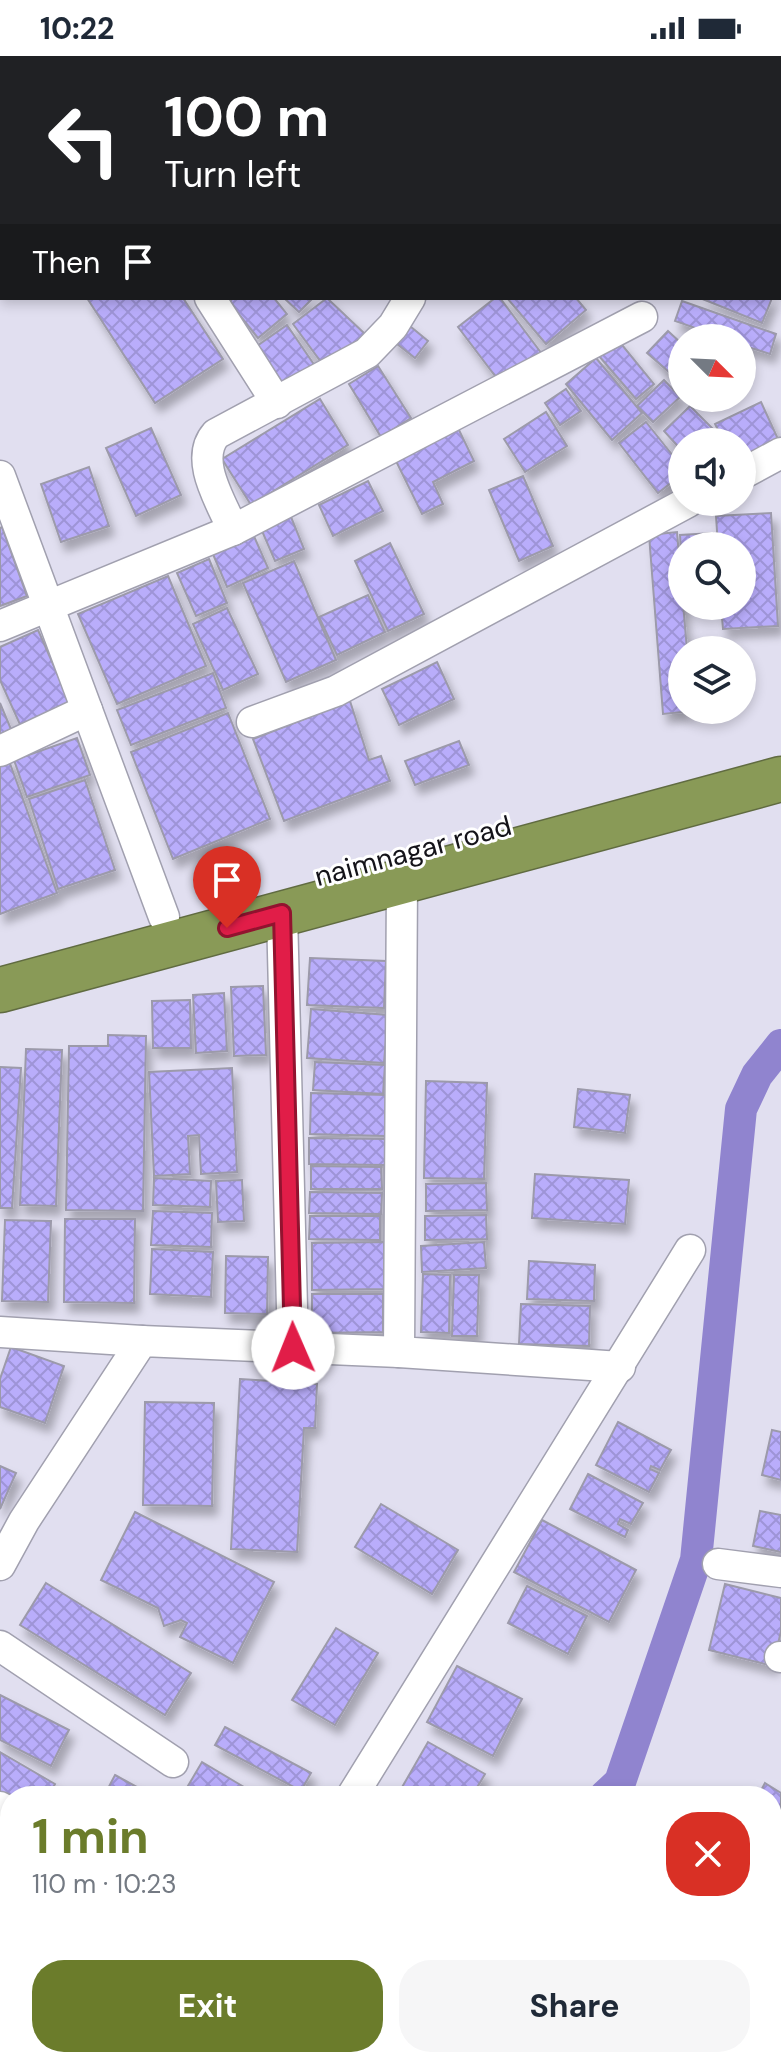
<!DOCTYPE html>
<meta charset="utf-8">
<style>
body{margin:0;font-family:"DM Sans",sans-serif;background:#f6f6f7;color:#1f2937;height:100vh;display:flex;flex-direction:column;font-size:30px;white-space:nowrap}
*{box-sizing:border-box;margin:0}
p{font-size:26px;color:#747a83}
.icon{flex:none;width:44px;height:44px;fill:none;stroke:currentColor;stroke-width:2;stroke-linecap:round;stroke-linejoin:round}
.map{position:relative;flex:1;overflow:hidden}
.sheet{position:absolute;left:0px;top:1730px;width:782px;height:282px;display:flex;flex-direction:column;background:#fff;border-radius:32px 32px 0 0;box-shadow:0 4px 12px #0003}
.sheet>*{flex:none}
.hud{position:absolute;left:0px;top:0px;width:782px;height:244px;box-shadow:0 4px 12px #0003;background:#202124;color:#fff;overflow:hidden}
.needle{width:52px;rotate:114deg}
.buttons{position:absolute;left:668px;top:268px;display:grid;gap:16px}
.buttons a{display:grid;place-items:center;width:88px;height:88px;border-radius:50%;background:#fff;box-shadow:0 4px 12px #0003;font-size:40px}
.pin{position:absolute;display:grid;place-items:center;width:68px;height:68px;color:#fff;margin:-82px -34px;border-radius:50% 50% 50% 0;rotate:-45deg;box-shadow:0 0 8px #0007}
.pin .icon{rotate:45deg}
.me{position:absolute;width:88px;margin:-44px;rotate:359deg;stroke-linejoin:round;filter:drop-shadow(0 0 6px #0008)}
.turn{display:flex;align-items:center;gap:28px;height:168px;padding:0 32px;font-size:36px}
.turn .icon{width:104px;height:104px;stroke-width:2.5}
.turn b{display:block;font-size:56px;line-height:68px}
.then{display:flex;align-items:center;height:76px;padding:0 32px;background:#0003;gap:16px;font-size:30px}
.round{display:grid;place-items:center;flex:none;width:84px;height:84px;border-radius:32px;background:#f6f6f7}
.overview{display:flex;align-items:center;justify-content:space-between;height:136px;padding:0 32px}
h1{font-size:48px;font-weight:700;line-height:60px;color:#6b7c2b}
.button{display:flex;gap:16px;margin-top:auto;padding:16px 32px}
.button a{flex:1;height:92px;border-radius:32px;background:#6b7c2b;color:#fff;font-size:32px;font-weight:700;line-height:92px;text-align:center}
.button a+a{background:#f6f6f7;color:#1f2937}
.status{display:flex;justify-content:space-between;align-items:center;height:56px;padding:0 40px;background:#fff;direction:ltr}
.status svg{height:22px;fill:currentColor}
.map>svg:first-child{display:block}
</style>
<div class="status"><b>10:22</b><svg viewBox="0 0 49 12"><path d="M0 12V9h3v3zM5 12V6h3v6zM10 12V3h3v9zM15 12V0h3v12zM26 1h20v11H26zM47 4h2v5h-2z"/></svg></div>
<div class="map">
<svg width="781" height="2011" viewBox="0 0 781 2011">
<defs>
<pattern id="building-cross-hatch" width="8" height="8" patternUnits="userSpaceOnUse" patternTransform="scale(2)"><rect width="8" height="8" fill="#b9adfb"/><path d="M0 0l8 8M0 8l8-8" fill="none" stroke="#9e94d7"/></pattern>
<filter id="shadow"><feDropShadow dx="5" dy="9" stdDeviation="4" flood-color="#0004"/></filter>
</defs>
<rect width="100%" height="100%" fill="#e1dff0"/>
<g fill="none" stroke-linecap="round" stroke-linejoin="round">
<g stroke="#9084cf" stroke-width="32">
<path d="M605 1740 620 1726 696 1504 741 1053 757 1019 781 989"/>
<path d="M327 2011 329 2002"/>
</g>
</g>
<g fill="url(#building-cross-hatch)" stroke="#9c9aaa" stroke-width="2" filter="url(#shadow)">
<path d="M188 0H246L249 2H187Z"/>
<path d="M567 0H649L648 2Z"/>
<path d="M87 242H183L223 303 155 347Z"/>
<path d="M233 242H274L287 258 258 282 229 246Z"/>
<path d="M284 242H313L299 256Z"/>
<path d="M327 242 366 279 324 310 293 268Z"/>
<path d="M495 242H500L542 298 502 329 458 271Z"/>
<path d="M507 242H576L586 254 546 288Z"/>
<path d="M700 242H772L762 267Z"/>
<path d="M682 245 776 278 770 298 742 289V282H724L675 265Z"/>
<path d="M405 266 428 285 415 302 392 284Z"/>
<path d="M287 269 315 310 285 331 257 290Z"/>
<path d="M668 275 682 288V302L669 316 647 297Z"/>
<path d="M618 284 654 328 636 343 599 300Z"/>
<path d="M596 302 642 357 612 384 566 328Z"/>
<path d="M378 310 411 362 381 381 349 328Z"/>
<path d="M664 324 680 341 653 366 637 350Z"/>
<path d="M566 333 581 355 560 369 545 347Z"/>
<path d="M320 343 348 389 251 449 222 403Z"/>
<path d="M761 346 778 383 742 401V386H724L715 368Z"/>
<path d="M690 350 717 377 707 386H682V395L664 375Z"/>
<path d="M546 356 567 390 525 416 504 383Z"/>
<path d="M646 366 682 411V418L658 437 619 387Z"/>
<path d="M151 372 181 439 136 460 106 392Z"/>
<path d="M458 372 474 405 433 426 443 448 422 458 395 403Z"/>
<path d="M89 411 109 470 61 486 41 428Z"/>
<path d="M523 420 553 490 519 505 489 434Z"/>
<path d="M368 425 383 455 333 480 319 449Z"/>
<path d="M289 456 304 493 275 505 259 468Z"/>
<path d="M771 457 778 570 723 573 721 550H742V490H718L716 460Z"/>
<path d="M2 471 27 540 0 550V472Z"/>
<path d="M677 476 687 594H682V654L692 655 663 658 649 479Z"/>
<path d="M713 477V490H682V513L680 479Z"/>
<path d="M253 478 268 512 227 531 212 496Z"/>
<path d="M390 487 424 558 388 575 355 505Z"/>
<path d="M209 503 227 547 196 560 177 517Z"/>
<path d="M294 505 336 604 286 626 243 527Z"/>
<path d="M168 520 206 610 117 648 78 558Z"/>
<path d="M368 539 385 576 337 599 319 561Z"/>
<path d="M227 552 258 618 223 634 193 568Z"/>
<path d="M38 574 72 651 22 673 0 624V591Z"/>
<path d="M437 606 454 643 399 669 382 633Z"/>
<path d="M213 617 226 652 131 689 117 654Z"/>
<path d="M350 645 369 704 381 700 390 725 284 765 253 683Z"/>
<path d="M0 647 13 678 0 684Z"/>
<path d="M228 657 270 763 173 803 131 696Z"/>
<path d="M77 682 90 719 27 741 14 704Z"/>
<path d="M459 685 469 709 415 729 405 705Z"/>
<path d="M8 702 57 837 0 858V705Z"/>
<path d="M85 724 115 814 58 833 29 743Z"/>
<path d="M310 902 386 905 384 952 307 949Z"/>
<path d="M263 930 266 999 234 1000 231 931Z"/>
<path d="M224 937 227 995 196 997 193 939Z"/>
<path d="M190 944 191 992H153L152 945Z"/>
<path d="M311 953 388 959 384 1007 307 1002Z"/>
<path d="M108 979 146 980 143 1155 66 1154 69 990H108Z"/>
<path d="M26 993 62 994 56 1150 20 1149Z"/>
<path d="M315 1006 385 1009 383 1038 313 1034Z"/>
<path d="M0 1011 21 1012 12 1152H0Z"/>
<path d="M232 1012 237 1116 201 1118 199 1079 188 1080 190 1118 154 1120 149 1016Z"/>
<path d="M426 1025 487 1027 484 1123 424 1122Z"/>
<path d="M578 1033 630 1039 625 1077 574 1071Z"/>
<path d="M311 1037 386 1039 385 1080 310 1078Z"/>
<path d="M309 1082 386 1083 385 1109 309 1108Z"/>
<path d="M311 1110 381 1111 382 1133H311Z"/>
<path d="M535 1118 629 1124 625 1168 532 1162Z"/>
<path d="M154 1122 211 1125 210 1151 153 1149Z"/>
<path d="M242 1124 244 1165 218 1166 216 1125Z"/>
<path d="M486 1127 487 1154 426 1155V1128Z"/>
<path d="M310 1136 382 1137 381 1158 309 1157Z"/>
<path d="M153 1155 212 1157 211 1191 151 1189Z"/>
<path d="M486 1159 487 1183 425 1184V1160Z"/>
<path d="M310 1160H380V1184L309 1183Z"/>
<path d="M65 1163H135L134 1247 64 1246Z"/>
<path d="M5 1164 51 1165 48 1246 2 1245Z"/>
<path d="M384 1186V1233L312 1234V1187Z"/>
<path d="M484 1186 486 1212 422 1216 421 1190Z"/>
<path d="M152 1193 213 1196 211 1241 150 1238Z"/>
<path d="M226 1200 268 1201 267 1258 225 1257Z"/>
<path d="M529 1205 595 1209 594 1245 527 1243Z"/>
<path d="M423 1218 450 1219 449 1277 421 1276Z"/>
<path d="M454 1219H479L477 1280H452Z"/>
<path d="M312 1238H383V1276L312 1277Z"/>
<path d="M521 1248 590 1250 589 1290 519 1288Z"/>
<path d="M11 1291 64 1310 45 1367 0 1351V1323Z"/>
<path d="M240 1323 317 1328 315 1372H304L297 1496 231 1493Z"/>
<path d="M145 1346 214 1347 212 1450 143 1449Z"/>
<path d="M618 1366 671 1394 660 1414 651 1410 650 1413 659 1417 649 1436 596 1409Z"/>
<path d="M772 1374 781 1376V1424L762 1419Z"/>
<path d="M0 1410 16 1417 0 1453Z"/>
<path d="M588 1418 643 1447 631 1468 620 1463 618 1468 628 1474 625 1481 570 1453Z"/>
<path d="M381 1448 458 1494 432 1538 355 1491Z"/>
<path d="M760 1455 781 1459V1496L753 1490Z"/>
<path d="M135 1456 274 1526 233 1607 180 1581 187 1567 181 1564 164 1570 158 1552 101 1524Z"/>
<path d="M542 1464 636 1514 609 1566 514 1516Z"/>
<path d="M46 1527 191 1617 165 1659 20 1569Z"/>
<path d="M725 1528 781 1542V1575L773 1610 709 1594Z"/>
<path d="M527 1530 587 1560 568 1598 508 1567Z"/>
<path d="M336 1572 378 1597 335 1669 292 1644Z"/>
<path d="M457 1610 522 1643 493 1700 427 1666Z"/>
<path d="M0 1639 69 1674 51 1710 0 1684Z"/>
<path d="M225 1671 311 1717 301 1735 215 1689Z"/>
<path d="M428 1686 485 1718 472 1740H397Z"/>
<path d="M0 1696 55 1728 48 1740 0 1742Z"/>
<path d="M202 1706 259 1740H182Z"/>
<path d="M115 1719 153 1740H104Z"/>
<path d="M765 1727 781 1737V1752L772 1767V1740H758Z"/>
<path d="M1 1774 10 1779V1828L7 1834 0 1831Z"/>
<path d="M10 1837V1860L0 1855Z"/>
<path d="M772 1955 781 1961 772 1978Z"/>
<path d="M781 1977V2011H759L764 2002H772V1990Z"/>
<path d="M74 2002H116L111 2011H68Z"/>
<path d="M544 2002H598L592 2011H558Z"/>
<path d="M606 2002H648L642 2011H600Z"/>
<path d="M655 2002H668L681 2011H649Z"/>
</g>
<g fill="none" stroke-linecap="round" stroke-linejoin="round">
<g stroke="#a1a0af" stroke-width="33">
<g id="street">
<path d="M48 0 50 2"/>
<path d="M509 0 512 2"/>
<path d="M752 0 755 2"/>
<path d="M543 2 544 0"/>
<path d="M780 21 781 22"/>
<path d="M210 242 277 347"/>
<path d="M742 418 781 397"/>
<path d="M0 420 164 861"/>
<path d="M233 474C222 447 193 404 216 378L367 297 393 270 410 242"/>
<path d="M0 570 233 474 642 261"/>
<path d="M252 666 336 635 688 446"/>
<path d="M0 695 87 654"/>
<path d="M402 825 399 1296 620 1311"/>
<path d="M282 857 293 1292"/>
<path d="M0 1276 142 1285"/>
<path d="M718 1508 781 1516"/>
<path d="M0 1509 24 1465 142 1285 399 1296"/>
<path d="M0 1590 173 1706"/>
<path d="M780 1601H781"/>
<path d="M352 1740 690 1194"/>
<path d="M0 1751 10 1757"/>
<path d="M772 1847 781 1852"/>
<path d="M708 2002 723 2011"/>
<path d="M183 2011 189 2002"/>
<path d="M505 2011 512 2002"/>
</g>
</g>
<g stroke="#606b41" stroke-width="47">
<path id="highway" d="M0 934 781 723"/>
</g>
<use href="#street" stroke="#fff" stroke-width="30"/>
<use href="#highway" stroke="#899a57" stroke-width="44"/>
</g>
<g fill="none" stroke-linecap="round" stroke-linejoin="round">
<g stroke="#92132f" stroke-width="20">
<path id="route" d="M227 872 282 857 293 1292"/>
</g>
<use href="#route" stroke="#e11d48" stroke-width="14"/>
</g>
<g text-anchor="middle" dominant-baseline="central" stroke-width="6" stroke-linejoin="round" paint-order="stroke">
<g font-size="28" fill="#141319" stroke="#fff">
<text transform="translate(413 795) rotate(-15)">naimnagar road</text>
</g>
</g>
</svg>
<div class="buttons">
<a><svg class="needle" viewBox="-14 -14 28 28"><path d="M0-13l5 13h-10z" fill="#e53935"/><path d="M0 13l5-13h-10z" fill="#747a83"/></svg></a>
<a><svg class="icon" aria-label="sound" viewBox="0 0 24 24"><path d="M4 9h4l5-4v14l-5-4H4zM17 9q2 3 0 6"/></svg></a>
<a><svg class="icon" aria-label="search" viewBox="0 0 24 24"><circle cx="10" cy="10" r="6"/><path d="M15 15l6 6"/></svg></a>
<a><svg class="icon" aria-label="layers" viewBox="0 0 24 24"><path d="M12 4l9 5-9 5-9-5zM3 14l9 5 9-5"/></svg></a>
</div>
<div class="pin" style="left:227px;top:872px;background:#d93025"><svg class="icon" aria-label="arrive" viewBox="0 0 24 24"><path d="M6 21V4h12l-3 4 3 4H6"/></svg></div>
<svg class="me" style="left:293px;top:1292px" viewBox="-20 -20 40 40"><circle r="19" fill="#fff"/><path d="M0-13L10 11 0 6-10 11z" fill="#e11d48"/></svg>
<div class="hud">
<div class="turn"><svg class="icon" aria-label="left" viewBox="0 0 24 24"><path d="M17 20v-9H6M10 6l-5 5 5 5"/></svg><div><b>100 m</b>Turn left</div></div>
<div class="then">Then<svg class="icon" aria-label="arrive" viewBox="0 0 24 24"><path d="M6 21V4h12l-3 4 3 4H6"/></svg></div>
</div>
<section class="sheet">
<div class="overview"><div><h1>1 min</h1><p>110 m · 10:23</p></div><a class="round" style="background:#d93025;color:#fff"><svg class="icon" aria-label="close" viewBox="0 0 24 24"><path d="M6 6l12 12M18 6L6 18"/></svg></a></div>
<div class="button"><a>Exit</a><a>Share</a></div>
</section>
</div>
